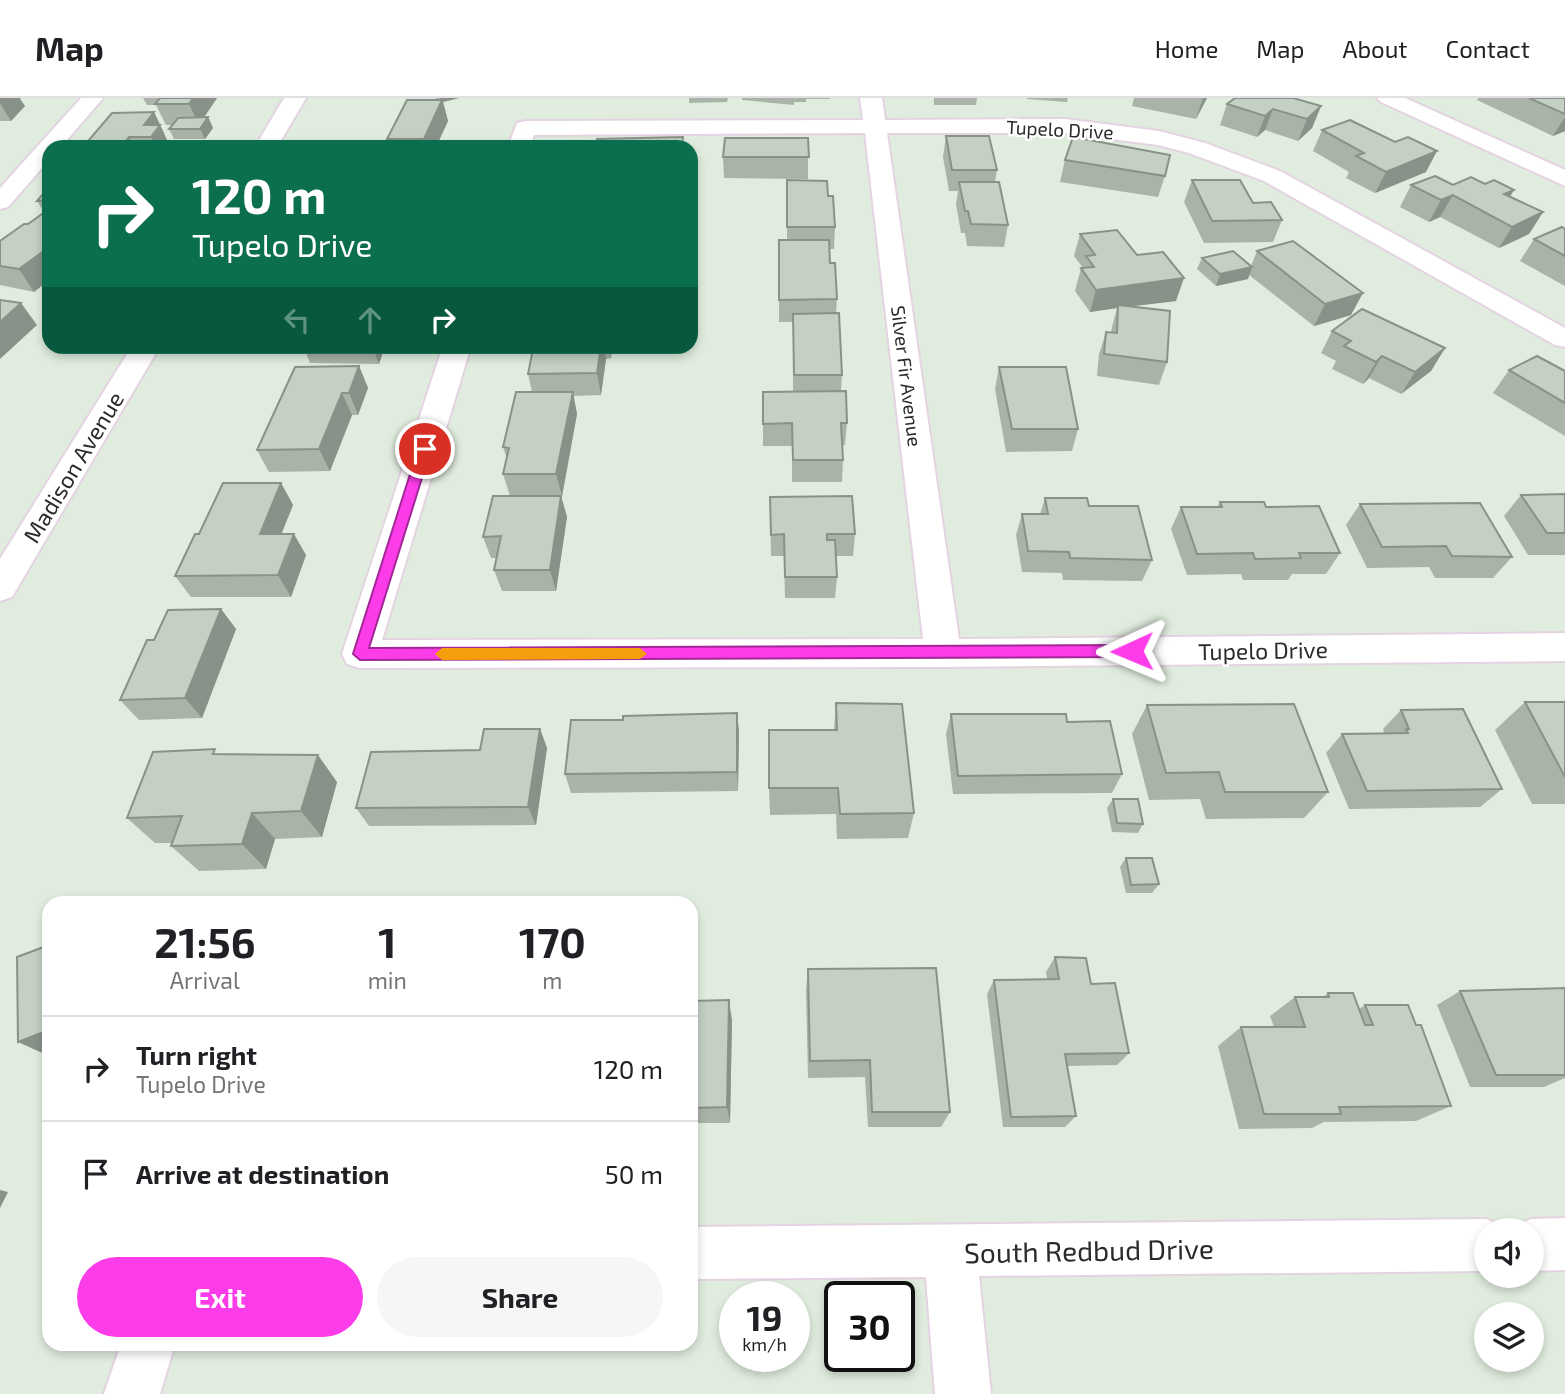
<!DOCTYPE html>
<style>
body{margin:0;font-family:"Exo 2",sans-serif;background:#f6f6f6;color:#202124;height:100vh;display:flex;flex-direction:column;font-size:26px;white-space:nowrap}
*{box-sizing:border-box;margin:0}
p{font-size:23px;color:#757577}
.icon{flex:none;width:38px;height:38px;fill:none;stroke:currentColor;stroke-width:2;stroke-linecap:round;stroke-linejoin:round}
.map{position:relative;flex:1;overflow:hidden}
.drawer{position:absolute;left:42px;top:798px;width:656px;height:455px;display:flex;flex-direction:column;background:#fff;border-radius:21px;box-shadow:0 4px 10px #0003}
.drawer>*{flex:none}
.banner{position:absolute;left:42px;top:42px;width:656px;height:214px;border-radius:21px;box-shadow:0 4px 10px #0003;background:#0b6e4f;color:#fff;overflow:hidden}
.tools{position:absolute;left:1474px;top:1120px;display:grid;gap:14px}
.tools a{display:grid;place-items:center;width:70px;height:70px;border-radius:50%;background:#fff;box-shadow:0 4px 10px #0003;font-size:35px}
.speed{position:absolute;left:719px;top:1183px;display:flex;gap:14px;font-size:35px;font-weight:700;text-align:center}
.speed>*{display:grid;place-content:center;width:91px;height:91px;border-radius:50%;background:#fff;box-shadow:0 4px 10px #0003;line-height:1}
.speed small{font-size:18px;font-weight:400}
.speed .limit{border:4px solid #111;border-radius:10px;background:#fff;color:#111}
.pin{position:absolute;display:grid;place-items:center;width:60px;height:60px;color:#fff;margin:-30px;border:4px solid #fff;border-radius:50%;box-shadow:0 2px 7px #0007}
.me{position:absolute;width:77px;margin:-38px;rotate:269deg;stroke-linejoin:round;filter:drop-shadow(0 0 5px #0008)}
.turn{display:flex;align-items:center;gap:24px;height:147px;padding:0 35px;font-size:32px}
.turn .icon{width:91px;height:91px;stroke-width:2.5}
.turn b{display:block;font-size:49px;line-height:60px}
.lanes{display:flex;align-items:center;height:66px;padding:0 35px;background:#0003;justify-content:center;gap:35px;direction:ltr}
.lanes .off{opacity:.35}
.eta{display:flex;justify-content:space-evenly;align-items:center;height:119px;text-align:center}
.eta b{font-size:42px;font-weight:700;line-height:49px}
.action{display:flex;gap:14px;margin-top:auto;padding:14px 35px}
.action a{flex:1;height:80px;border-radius:42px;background:#fc3ce9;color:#fff;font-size:28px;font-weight:700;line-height:80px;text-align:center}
.action a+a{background:#f6f6f6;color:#202124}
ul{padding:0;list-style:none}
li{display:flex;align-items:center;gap:21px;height:105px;padding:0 35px;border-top:2px solid #e0e0e0}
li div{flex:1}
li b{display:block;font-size:26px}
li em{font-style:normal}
header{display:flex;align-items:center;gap:42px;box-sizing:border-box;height:98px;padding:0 35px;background:#fff;border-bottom:2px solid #e0e0e0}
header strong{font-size:33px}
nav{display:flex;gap:38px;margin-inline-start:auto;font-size:24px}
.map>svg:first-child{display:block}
</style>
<header>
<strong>Map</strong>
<nav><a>Home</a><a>Map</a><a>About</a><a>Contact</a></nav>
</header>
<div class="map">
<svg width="1565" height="1296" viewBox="0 0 1565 1296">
<rect width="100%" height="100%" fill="#e0edde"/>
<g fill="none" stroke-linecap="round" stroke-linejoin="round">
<g stroke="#e4d3e3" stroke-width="4">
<g id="street">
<path d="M81 0H103L61 49H49V62L8 109 0 111V90Z"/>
<path d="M860 0H882L885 22 1065 21 1159 33 1205 45 1280 73 1565 230V249L1555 247 1264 83 1189 55 1158 47 1065 35H887L959 541 1565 535V563L943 569 360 570 347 566 342 556 443 248H471L382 542 923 541 865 35 534 37 530 49H508L517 25 525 23 863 22Z"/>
<path d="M1377 0H1405L1565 72V88L1381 4Z"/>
<path d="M1565 1120V1172L1531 1173V1132H1511L1513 1129 1531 1121Z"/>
<path d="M1486 1121 1504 1129 1506 1132H1486V1173L979 1178 991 1296H935L926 1179 691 1181V1129Z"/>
<path d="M121 1246H175L160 1296H104Z"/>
</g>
</g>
<g stroke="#e4d3e3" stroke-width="4">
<g id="secondary">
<path d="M284 0H306L277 49H255Z"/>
<path d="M132 248H160L12 499 0 503V461Z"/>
</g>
</g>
<use href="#street" fill="#fff" fill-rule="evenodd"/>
<use href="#secondary" fill="#fff" fill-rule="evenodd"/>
</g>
<g fill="#a9b3a8">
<path d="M0 0 20 1 25 8 11 23H0Z"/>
<path d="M143 0H217L204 19H208L213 30 205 41H174L169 31 172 27H166L156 7H147Z"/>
<path d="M435 0H459L443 4 448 23 436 49H389L387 41 438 2Z"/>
<path d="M689 0H728L727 4 689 5Z"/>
<path d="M742 0H830V1H806V4H794V7L742 2Z"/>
<path d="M934 0H977L976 7H934Z"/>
<path d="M1027 0H1068L1067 4 1027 1Z"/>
<path d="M1134 0H1207L1196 21 1132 8Z"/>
<path d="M1478 0H1565V33L1553 38 1477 2Z"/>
<path d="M1227 6 1321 8 1312 30 1298 43 1265 32 1257 39 1220 27Z"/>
<path d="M154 14 170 49H83Z"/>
<path d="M1322 32 1426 74 1375 95 1346 80 1349 74 1313 53Z"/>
<path d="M946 38 997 72 995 84 1008 127 1004 149 967 148 965 135H961L956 106 958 93H949L943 59Z"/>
<path d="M808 40V81L724 80 723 59Z"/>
<path d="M1065 62 1165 78 1158 99 1060 84Z"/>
<path d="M787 82 828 98 835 129 834 151H829L830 165 837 201 836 215 842 277 841 293 847 325 845 347H842L843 362 842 384H792V348H763V294H793V224H779V142H787Z"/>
<path d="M1192 82 1253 105 1282 122 1273 144 1204 145 1184 104Z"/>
<path d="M1485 86 1514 92 1510 98 1543 114 1529 136 1499 150 1440 119 1429 124 1400 109 1411 87Z"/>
<path d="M49 89V182L34 194 0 187V143L46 117 37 103Z"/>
<path d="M1565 131V188L1520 163 1534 141Z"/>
<path d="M1080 136 1137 157 1176 203 1131 208 1167 264 1159 287 1097 278 1099 256 1106 234 1111 235 1112 229 1117 210 1090 214 1075 193 1081 170H1083L1074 158Z"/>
<path d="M1257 153 1351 217 1314 228 1249 177 1248 181 1216 188 1197 171 1202 160 1251 168Z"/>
<path d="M1332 233 1445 250 1431 273 1401 296 1369 280 1363 286 1332 271 1336 263 1321 255Z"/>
<path d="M303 248H385L379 266 310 265Z"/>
<path d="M547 248H612L611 260 606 261 601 297 573 298 577 316 562 398H510L503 376 507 361 503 349 532 294 528 276 546 251Z"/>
<path d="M359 268 368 290 358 317H352L330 373 269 374 257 352Z"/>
<path d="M999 269 1078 331 1072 353 1006 354 995 291Z"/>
<path d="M1509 272 1565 273V338L1493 295Z"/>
<path d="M281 385 293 407 281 436 306 457 291 499H191L175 478 199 436Z"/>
<path d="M1565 396V457H1528L1504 418 1521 397Z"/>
<path d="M561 398 567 419 556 493H502L494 472 497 460H491L483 439Z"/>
<path d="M770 399 855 436 853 458H835L837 479 835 500H785L784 458H771Z"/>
<path d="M1045 400 1089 408 1152 462 1142 483 1063 482 1062 475 1022 474 1016 437 1022 416H1040Z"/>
<path d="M1220 404 1266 409 1340 455 1326 476H1292L1288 482H1243L1241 476 1187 477 1171 431 1181 409H1217Z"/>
<path d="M1360 406 1512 459 1493 480H1435L1429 469 1367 470 1346 427Z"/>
<path d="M221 511 236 531 202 620 139 622 120 602 154 542Z"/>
<path d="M1525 604H1565V706H1532L1495 632Z"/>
<path d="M836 605 914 715 908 740 837 741 836 716 770 717 769 690 834 632Z"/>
<path d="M1147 607 1328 694 1304 720 1206 721 1200 701 1149 702 1132 636Z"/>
<path d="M1401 612 1502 691 1480 709 1349 711 1326 655 1342 636H1385L1383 631Z"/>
<path d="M737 615 739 634 738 693 571 695 565 676Z"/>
<path d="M951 616 1067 624 1122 676 1112 695 953 696 946 636Z"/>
<path d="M540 631 547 650 536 727 369 728 356 710 480 652Z"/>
<path d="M219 656 337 684 322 739 275 741 266 771 199 773 171 748 173 745H155L127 720Z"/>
<path d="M1113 701 1143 726 1138 735 1112 734 1107 710Z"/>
<path d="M1126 760 1159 786 1152 795H1126L1120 769Z"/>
<path d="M1055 859 1091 886 1129 955 1117 967 1067 968 1076 1018 1065 1029H1003L987 896 994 882 1047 881 1046 874Z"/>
<path d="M808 871 950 1014 941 1029H868L865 979 808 980 806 892Z"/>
<path d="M1565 890V980L1544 989H1470L1437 907 1460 893Z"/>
<path d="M1328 895 1359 911 1365 907 1451 1008 1416 1023 1324 1024 1312 1030 1239 1031 1218 948 1241 929H1274L1270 918 1295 899H1323Z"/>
<path d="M691 903 732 922 730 1025H691Z"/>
</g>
<g fill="#899288">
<path d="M0 0H21L20 1 25 8 11 23 0 5Z"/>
<path d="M193 0H217L199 27 189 6Z"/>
<path d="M440 0H459L443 4 448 23 436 49H426L424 41 441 4Z"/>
<path d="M1203 0H1207L1196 21Z"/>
<path d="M1321 8 1312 30 1298 43 1307 21Z"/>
<path d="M1273 11 1265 32 1257 39 1265 18Z"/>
<path d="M154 14 164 35 170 49H157L144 27Z"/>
<path d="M208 19 213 30 205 41 200 31Z"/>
<path d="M1565 19V33L1553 38Z"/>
<path d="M129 39 134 49H121Z"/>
<path d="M1437 53 1426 74 1375 95 1386 74Z"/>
<path d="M1514 92 1501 113 1504 96Z"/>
<path d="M1453 97 1440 119 1429 124 1441 102Z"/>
<path d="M1543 114 1529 136 1499 150 1512 129Z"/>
<path d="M49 149V182L34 194 19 171Z"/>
<path d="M1252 169 1248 181 1216 188 1220 176Z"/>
<path d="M1184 180 1176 203 1118 210V207L1117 210 1090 214 1096 192Z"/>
<path d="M1363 195 1351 217 1314 228 1325 206Z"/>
<path d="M21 205 37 227 0 261V224Z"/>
<path d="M372 248H385L379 266Z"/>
<path d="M601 248H604L606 261 601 297 597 275Z"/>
<path d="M609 248H612L611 260Z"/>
<path d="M1445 250 1431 273 1401 296 1415 274Z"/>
<path d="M1382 258 1369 280 1363 286 1376 264Z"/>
<path d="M359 268 368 290 358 317 349 295Z"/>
<path d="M573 294 577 316 562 398 556 376Z"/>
<path d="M342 295 352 317 330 373 319 351Z"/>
<path d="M281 385 293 407 273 457 260 436Z"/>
<path d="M561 398 567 419 556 493 550 472Z"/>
<path d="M294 436 306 457 291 499 278 477Z"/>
<path d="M221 511 236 531 202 620 185 600Z"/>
<path d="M737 615 739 634 738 693 737 674Z"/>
<path d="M540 631 547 650 536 727 528 709Z"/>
<path d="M318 657 337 684 322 739 301 713Z"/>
<path d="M252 715 275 741 266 771 242 746Z"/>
<path d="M729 902 732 922 730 1025 727 1009Z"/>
<path d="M49 932V958L18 944Z"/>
<path d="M0 1092 8 1094 0 1110Z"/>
</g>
<g fill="#c4d0c3" stroke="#899288" stroke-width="2">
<path d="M160 0H193L189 6H155Z"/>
<path d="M1235 0H1293L1321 8 1307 21 1273 11 1265 18 1227 6Z"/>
<path d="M1529 0H1565V16Z"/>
<path d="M407 2H442L424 41H387Z"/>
<path d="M154 14 144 27H160L151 39H129L121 49H83L112 15Z"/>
<path d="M208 19 200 31H169L178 20Z"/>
<path d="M1350 22 1395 44 1408 39 1437 53 1386 74 1356 58 1364 55 1322 32Z"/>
<path d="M946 38H989L997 72H952Z"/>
<path d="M683 39 682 49H596L597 41Z"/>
<path d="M1073 39 1170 57 1165 78 1065 62Z"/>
<path d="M725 40H808L809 59H723Z"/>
<path d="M1435 78 1453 87 1471 79 1485 86 1494 82 1514 92 1504 96 1543 114 1512 129 1453 97 1441 102 1411 87Z"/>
<path d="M787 82 827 83 828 98H833L835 129H787Z"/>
<path d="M1192 82H1240L1253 105 1271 104 1282 122 1212 123Z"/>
<path d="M959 84H999L1008 127 971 126 968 113H965Z"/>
<path d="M49 89V102L37 103Z"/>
<path d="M42 116 49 117V149L19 171 0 168V143L24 126H28Z"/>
<path d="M1562 129 1565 131V158L1534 141Z"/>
<path d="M1117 132 1137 157 1163 154 1184 180 1096 192 1081 170 1094 169 1086 158 1095 157 1080 136Z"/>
<path d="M779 142H829L830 165H835L837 201 779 202Z"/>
<path d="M1293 143 1363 195 1325 206 1257 153Z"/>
<path d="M1233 153 1252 169 1220 176 1202 160Z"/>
<path d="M0 202 21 205 0 224Z"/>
<path d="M1118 207 1170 213 1167 264 1104 256 1106 234 1117 235Z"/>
<path d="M1362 211 1445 250 1415 274 1382 258 1376 264 1344 248 1351 243 1332 233Z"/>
<path d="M839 215 842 277H794L793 216Z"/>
<path d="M547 248H601L597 275 528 276 533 251H546Z"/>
<path d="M1537 258 1565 273V305L1509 272Z"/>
<path d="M359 268 349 295H342L319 351 257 352 295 269Z"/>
<path d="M999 269H1066L1078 331H1012Z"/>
<path d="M846 293 847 325H841L843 362H793L792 325 763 326V294Z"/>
<path d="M516 294H573L556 376H503L509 350 503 349Z"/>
<path d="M223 385H281L260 436H294L278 477 175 478 195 436H199Z"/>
<path d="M1565 396V435H1547L1521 397Z"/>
<path d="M493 398H561L550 472H494L501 438 483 439Z"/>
<path d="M852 398 855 436H827V442H835L837 479H785L784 436 771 437 770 399Z"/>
<path d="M1045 400H1087L1089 408H1138L1152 462 1070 460 1069 454 1028 453 1022 416H1048Z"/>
<path d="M1220 404H1264L1266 409 1319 408 1340 455H1299L1301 460 1255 461 1253 455 1197 456 1181 409H1222Z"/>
<path d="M1480 405 1512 459 1452 458 1446 448 1382 449 1360 406Z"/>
<path d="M221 511 185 600 120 602 147 542H154L168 512Z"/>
<path d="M1525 604H1565V679Z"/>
<path d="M836 605 902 606 914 715 840 716 838 690H769V632H837Z"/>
<path d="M1294 606 1328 694H1225L1219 674 1166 675 1147 607Z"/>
<path d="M1463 611 1502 691 1367 693 1342 636 1408 635 1406 631H1409L1401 612Z"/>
<path d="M737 615V674L565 676 571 622H623V618Z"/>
<path d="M951 616H1066L1067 624 1110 623 1122 676 958 678Z"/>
<path d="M484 631H540L528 709 356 710 371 654 480 652Z"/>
<path d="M215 651 213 656 318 657 301 713 252 715 242 746 171 748 182 718 127 720 153 654Z"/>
<path d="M1113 701H1138L1143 726 1117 725Z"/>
<path d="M1126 760H1152L1159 786 1131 787Z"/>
<path d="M175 801 176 805H165Z"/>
<path d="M49 847V932L18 944 17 859Z"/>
<path d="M1055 859 1086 860 1091 886 1115 885 1129 955 1065 956 1076 1018 1011 1019 994 882 1059 881Z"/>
<path d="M936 870 950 1014H872L870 962 810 963 808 871Z"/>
<path d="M1565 890V977H1496L1460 893Z"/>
<path d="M1328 895H1353L1365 927H1373L1365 907H1408L1416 927H1421L1451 1008 1339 1009 1341 1016H1264L1241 929H1305L1295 899H1329Z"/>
<path d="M729 902 727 1009 691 1010V903Z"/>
</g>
<path fill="#fc3ce9" stroke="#a42797" stroke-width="2" d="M425 347 431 351 369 550 1132 547 1140 553 1132 559 360 562 353 556 418 351Z"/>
<path fill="#f59e0b" d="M442 550H640L647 556 640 561 442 562 435 556Z"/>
<g text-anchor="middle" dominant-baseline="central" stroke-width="5" stroke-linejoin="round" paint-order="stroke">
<g font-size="19" fill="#2b2b2b" stroke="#fff">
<text transform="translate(1060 31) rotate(3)">Tupelo Drive</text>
<text transform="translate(907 278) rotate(83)">Silver Fir Avenue</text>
</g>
<g font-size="23" fill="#2b2b2b" stroke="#fff">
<text transform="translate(73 369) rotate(-59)">Madison Avenue</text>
<text transform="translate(1263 552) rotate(-1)">Tupelo Drive</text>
</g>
<g font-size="28" fill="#2b2b2b" stroke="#fff">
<text transform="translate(1089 1152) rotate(-1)">South Redbud Drive</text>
</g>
</g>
</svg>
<div class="tools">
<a><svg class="icon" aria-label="sound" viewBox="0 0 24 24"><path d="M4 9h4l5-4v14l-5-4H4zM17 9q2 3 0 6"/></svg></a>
<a><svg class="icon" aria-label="layers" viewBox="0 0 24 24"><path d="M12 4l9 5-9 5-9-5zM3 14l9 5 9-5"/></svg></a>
</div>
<div class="speed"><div>19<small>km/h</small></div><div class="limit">30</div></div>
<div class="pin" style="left:425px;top:351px;background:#d93025"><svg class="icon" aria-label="arrive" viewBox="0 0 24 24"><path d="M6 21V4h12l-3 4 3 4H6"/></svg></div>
<svg class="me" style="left:1132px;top:553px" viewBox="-20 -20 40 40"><path d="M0-17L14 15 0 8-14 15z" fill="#fc3ce9" stroke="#fff" stroke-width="4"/></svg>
<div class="banner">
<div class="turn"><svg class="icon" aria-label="right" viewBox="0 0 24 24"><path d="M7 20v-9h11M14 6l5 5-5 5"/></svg><div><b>120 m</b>Tupelo Drive</div></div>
<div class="lanes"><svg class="icon off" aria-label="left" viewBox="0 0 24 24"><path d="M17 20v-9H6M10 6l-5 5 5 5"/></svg><svg class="icon off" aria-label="ahead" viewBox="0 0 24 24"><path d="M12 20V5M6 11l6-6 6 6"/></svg><svg class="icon" aria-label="right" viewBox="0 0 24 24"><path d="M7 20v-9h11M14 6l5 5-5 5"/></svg></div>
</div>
<section class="drawer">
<div class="eta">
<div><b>21:56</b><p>Arrival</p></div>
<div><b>1</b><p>min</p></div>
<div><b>170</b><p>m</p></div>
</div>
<ul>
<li><svg class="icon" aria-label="right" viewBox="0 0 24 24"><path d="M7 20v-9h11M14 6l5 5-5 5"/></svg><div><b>Turn right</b><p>Tupelo Drive</p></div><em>120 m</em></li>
<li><svg class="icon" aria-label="arrive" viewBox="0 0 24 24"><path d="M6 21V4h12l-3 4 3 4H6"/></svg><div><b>Arrive at destination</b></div><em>50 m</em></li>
</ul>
<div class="action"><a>Exit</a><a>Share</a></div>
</section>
</div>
